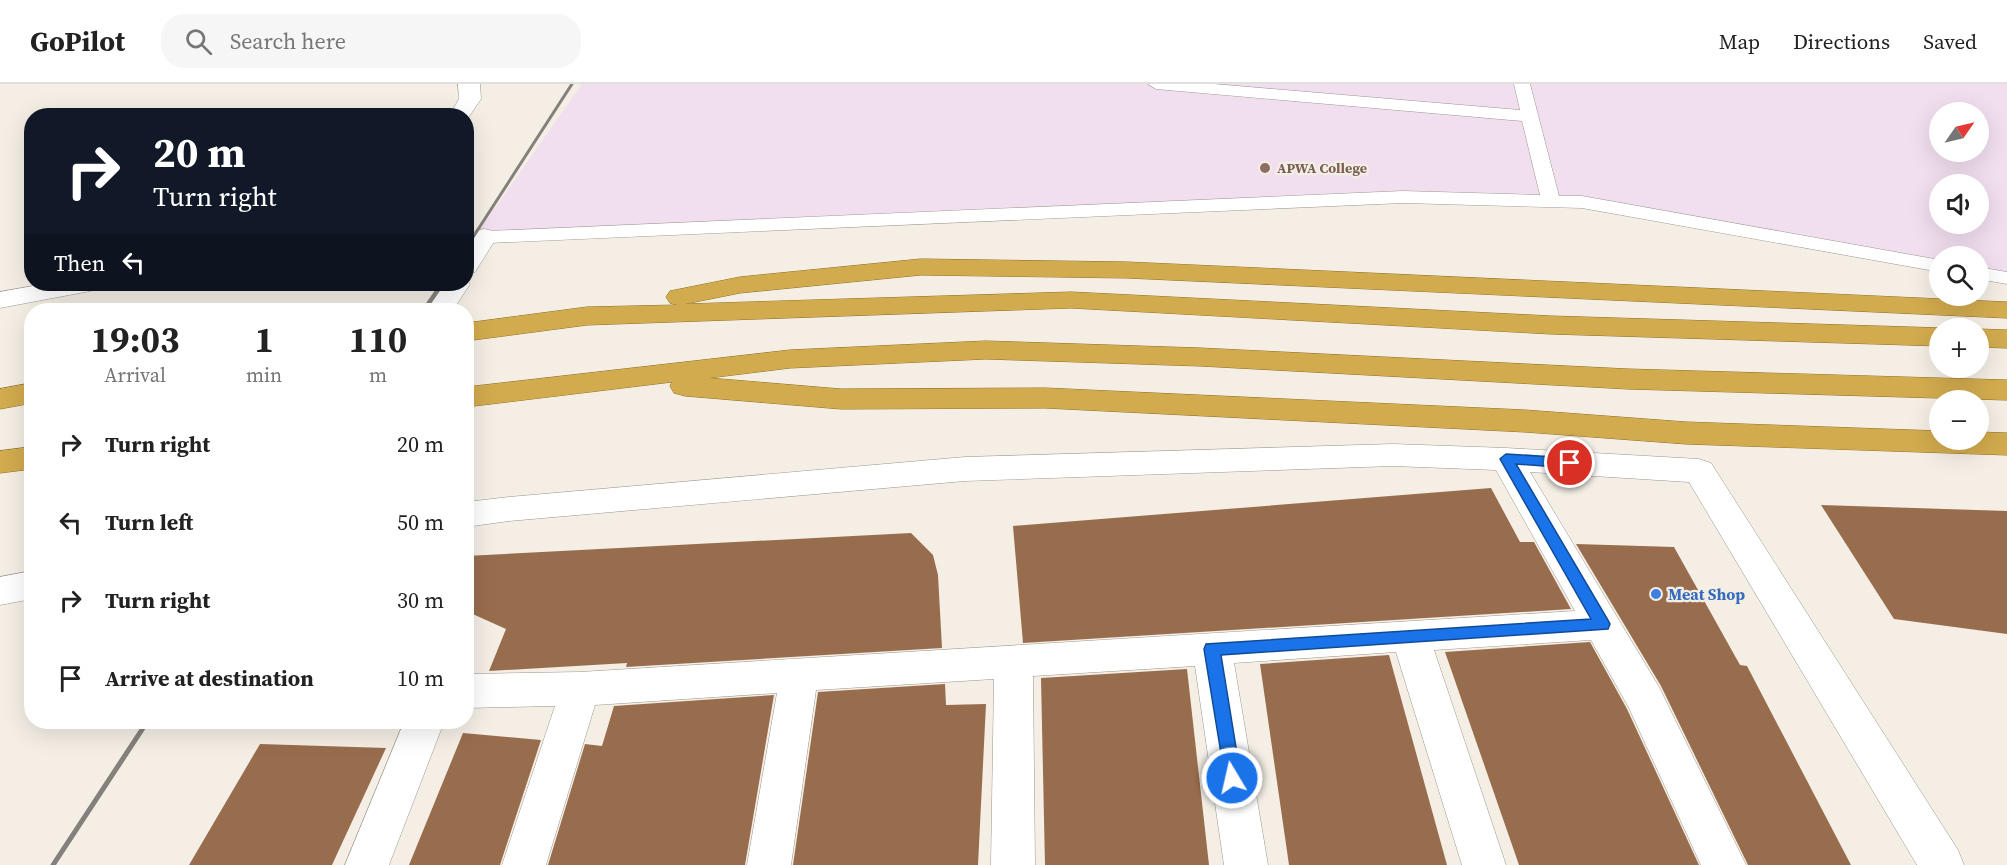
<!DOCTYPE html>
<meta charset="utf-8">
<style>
body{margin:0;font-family:"Source Serif 4",serif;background:#f6f6f6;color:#222;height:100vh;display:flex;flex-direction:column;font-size:22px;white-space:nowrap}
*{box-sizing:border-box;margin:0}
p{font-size:20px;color:#767676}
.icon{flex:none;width:33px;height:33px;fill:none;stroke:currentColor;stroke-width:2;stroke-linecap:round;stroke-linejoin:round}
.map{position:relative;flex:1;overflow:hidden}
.side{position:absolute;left:24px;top:219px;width:450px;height:426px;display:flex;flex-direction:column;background:#fff;border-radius:24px;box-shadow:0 6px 24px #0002}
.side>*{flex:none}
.top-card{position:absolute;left:24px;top:24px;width:450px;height:183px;border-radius:24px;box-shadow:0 6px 24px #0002;background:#111827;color:#fff;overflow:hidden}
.needle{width:39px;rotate:56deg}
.tools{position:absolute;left:1929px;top:18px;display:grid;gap:12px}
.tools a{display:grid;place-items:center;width:60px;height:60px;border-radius:50%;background:#fff;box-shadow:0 6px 24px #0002;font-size:30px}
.pin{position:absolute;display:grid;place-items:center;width:51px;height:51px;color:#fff;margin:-26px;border:3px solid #fff;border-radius:50%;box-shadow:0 2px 6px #0007}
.me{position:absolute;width:66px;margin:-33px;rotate:351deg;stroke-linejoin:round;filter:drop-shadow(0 0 4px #0008)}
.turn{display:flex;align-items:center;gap:21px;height:126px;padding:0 30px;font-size:27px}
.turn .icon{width:78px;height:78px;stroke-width:2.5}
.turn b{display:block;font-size:42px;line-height:51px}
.then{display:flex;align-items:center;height:57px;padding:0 30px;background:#0003;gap:12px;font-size:22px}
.eta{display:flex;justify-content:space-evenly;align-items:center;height:102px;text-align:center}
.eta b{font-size:36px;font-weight:700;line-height:42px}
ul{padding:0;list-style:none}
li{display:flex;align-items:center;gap:18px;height:78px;padding:0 30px}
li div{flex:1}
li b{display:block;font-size:22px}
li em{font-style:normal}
header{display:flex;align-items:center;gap:36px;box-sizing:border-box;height:84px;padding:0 30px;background:#fff;border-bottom:2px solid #e0e0e0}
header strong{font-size:28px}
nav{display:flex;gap:33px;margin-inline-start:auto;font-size:21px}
.search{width:420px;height:54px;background:#f6f6f6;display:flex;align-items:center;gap:15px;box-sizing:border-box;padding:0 21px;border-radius:24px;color:#767676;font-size:22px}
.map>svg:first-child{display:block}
</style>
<header>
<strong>GoPilot</strong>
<div class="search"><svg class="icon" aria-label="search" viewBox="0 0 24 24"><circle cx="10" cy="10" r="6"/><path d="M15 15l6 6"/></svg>Search here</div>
<nav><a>Map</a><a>Directions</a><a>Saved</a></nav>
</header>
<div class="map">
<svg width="2007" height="781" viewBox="0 0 2007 781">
<rect width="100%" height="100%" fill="#f4eee5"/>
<path fill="#f1deef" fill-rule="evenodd" d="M582 0H2007V192L1979 189 1978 172H1940L1939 182 1549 111 1403 113 474 154ZM1940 28H1978V68H1940ZM1940 100H1978V140H1940Z"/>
<g fill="#986d4e">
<path d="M1491 404 1520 458H1534L1571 525 1023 559 1013 442Z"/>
<path d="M1821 421 2007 427V550L1894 535Z"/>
<path d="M911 449 933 471 938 491 942 564 626 583 627 579 489 587 506 545 466 527V472Z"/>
<path d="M1576 460 1674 463 1740 581 1747 582 1851 781H1748L1661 602Z"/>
<path d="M1590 558 1627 625 1699 781H1519L1445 568Z"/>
<path d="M1389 571 1447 781H1289L1260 580Z"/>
<path d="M1187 585 1209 781H1045L1041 594Z"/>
<path d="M945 600 946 621 986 620 978 781H793L818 608Z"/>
<path d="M774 611 745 781H548L585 660 602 662 614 622Z"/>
<path d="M463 649 541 656 500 781H409Z"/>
<path d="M260 660 386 664 332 781H189Z"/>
</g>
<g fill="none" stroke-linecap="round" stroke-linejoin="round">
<g stroke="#9b968e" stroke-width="1">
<g id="service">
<path d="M1148 0H1214L1520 26 1514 0H1530L1559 112H1582L1940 176V188L1582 124 1403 119 466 160V148L1403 107 1540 111 1522 37 1156 5Z"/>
<path d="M1978 183 2007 188V200L1978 195Z"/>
</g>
</g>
<g stroke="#9b968e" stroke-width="1">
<g id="minor">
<path d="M458 0H480L481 15 466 37V32H449L459 15Z"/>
<path d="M484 145 493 147 497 153 475 188 466 190V160L475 147Z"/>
<path d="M466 195 470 200 453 226H425L443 200H466Z"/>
<path d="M44 200H99L95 206 85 208 0 224V208Z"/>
<path d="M1393 360 1506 364 1699 375 1711 379 1958 766 1964 781H1917L1689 398 1530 388 1659 603 1746 781H1701L1629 624 1591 556 1434 566 1506 781H1462L1396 568 1234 579 1268 781H1224L1195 582 1033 592 1035 781H991L994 595 816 606 791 781H747L777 609 595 621 546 781H502L555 622 466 624V590L580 588 1575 527 1496 386 1393 382 965 397 509 437 466 443V418L509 413 965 373Z"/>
<path d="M32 487V515L0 521V493Z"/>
<path d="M404 638H444L389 781H345Z"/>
</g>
</g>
<g stroke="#8f6f22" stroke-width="1">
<g id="trunk">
<path d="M921 175 1127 178 2007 218V234L1127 194 921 191 740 209 685 220 1071 208 1551 232 1942 244H1940V262L1551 250 1071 224 587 241 466 257V239L587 223 677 221 670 219 666 213 670 207 740 193Z"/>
<path d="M1978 245 2007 246V264L1978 263Z"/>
<path d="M986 257 1200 264 1628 285 2007 296V316L1628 305 1200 282 986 275 790 284 709 294 841 305 1045 304 1525 326 1686 338 1940 347V356H1978V348L2007 349V371L1686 360 1525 348 1045 324 841 325 685 312 674 309 670 302 672 298 466 323V303L790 266Z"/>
<path d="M32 299V319L0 325V305Z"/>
<path d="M32 363V385L0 389V367Z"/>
</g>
</g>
<use href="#service" fill="#fff" fill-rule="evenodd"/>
<use href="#minor" fill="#fff" fill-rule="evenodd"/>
<use href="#trunk" fill="#d2ab4e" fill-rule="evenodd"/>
<path stroke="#84807b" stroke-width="3" d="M466 164 572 0"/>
<path stroke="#84807b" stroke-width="4.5" d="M424 226 442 200"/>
<path stroke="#84807b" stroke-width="5" d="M53 781 147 638"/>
</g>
<path fill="#1a73e8" stroke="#114b97" stroke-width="1.5" d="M1506 370 1570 374 1577 379 1570 384 1516 380 1608 536 1610 540 1608 545 1221 571 1241 694 1239 700 1232 702 1226 700 1204 565 1206 560 1591 535 1500 375Z"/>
<circle fill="#8d6e63" stroke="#f4eee5" stroke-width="2" cx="1265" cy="84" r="6"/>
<circle fill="#3f7fe0" stroke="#f4eee5" stroke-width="2" cx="1656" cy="510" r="6"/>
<g text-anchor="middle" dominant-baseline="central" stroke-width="4.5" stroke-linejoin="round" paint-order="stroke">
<g font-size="14" font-weight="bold" fill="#785e54" stroke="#f4eee5" text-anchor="start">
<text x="1277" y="84">APWA College</text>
</g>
<g font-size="16" font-weight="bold" fill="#366cbe" stroke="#f4eee5" text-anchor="start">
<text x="1668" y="510">Meat Shop</text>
</g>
</g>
</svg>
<div class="tools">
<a><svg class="needle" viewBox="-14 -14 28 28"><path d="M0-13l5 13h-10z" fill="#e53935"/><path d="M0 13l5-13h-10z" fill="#767676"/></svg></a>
<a><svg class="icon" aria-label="sound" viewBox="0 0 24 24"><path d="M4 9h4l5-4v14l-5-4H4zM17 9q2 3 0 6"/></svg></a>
<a><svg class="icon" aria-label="search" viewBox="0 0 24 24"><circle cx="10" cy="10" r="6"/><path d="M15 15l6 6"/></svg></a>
<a>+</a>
<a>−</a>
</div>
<div class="pin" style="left:1570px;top:379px;background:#d93025"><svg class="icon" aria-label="arrive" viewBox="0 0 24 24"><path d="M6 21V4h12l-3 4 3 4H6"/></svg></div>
<svg class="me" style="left:1232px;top:694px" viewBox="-20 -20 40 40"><circle r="17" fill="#1a73e8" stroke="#fff" stroke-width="3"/><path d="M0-11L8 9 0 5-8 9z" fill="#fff"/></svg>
<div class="top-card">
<div class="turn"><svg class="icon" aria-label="right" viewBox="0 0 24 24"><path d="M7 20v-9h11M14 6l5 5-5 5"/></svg><div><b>20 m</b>Turn right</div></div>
<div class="then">Then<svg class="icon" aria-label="left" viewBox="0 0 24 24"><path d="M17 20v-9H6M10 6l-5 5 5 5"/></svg></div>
</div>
<section class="side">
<div class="eta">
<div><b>19:03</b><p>Arrival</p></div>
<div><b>1</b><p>min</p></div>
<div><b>110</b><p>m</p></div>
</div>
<ul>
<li><svg class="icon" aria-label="right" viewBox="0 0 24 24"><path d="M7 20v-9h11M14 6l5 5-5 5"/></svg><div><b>Turn right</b></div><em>20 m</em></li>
<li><svg class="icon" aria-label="left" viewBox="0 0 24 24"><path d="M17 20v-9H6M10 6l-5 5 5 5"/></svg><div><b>Turn left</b></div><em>50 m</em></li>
<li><svg class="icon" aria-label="right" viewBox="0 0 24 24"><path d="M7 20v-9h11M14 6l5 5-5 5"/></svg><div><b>Turn right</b></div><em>30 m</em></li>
<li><svg class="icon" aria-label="arrive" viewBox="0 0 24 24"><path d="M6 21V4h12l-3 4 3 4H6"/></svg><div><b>Arrive at destination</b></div><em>10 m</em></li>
</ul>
</section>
</div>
